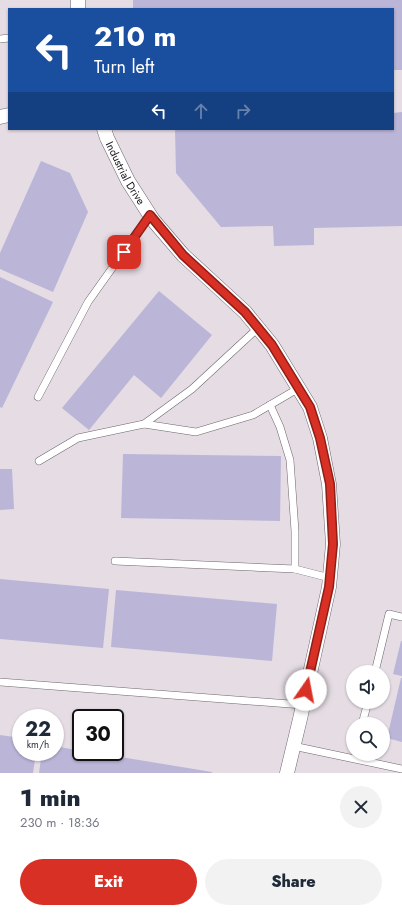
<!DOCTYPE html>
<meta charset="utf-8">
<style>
body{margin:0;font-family:Jost,sans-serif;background:#f2f2f3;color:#1f2937;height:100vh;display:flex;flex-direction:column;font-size:15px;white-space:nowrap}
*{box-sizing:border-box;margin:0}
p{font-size:13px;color:#747a83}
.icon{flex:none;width:22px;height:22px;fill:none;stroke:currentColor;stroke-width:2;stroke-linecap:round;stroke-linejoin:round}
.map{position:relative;height:773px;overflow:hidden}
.panel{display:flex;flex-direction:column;background:#fff;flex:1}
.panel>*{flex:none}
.guide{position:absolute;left:8px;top:8px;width:386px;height:122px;border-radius:0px;box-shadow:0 1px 3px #0004;background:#1a4fa0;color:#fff;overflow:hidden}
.fabs{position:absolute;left:346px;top:665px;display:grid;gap:8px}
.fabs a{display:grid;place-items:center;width:44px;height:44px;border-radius:50%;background:#fff;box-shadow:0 1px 3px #0004;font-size:20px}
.speed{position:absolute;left:12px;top:709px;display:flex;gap:8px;font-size:20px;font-weight:700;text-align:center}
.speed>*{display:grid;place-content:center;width:52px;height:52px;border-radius:50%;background:#fff;box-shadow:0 1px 3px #0004;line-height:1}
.speed small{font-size:10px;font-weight:400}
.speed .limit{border:2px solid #111;border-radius:6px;background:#fff;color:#111}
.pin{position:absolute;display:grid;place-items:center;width:34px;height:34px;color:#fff;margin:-17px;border-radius:8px;box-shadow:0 2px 6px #0006}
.me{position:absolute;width:44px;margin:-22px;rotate:12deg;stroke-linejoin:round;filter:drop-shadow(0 0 3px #0008)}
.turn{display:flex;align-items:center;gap:14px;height:84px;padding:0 20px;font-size:18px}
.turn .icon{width:52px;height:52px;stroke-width:2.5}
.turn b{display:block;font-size:28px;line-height:34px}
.lanes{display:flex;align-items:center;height:38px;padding:0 20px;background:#0003;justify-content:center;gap:20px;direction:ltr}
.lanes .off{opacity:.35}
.round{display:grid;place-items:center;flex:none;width:42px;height:42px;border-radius:21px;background:#f2f2f3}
.summary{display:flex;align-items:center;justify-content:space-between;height:68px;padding:0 20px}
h1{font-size:24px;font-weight:800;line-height:30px}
.action{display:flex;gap:8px;margin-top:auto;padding:8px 20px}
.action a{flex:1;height:46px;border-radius:24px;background:#d93025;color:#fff;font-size:16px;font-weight:800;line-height:46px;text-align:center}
.action a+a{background:#f2f2f3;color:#1f2937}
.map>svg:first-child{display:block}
</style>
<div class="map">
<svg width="402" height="773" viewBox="0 0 402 773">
<rect width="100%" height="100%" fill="#e5dce4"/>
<g fill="#bbb5d8">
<path d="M133 0H402V70H393V9H133Z"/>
<path d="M402 112V226L314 228V245L274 246 273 226 221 227 176 173 175 129H393V113Z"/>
<path d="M41 161 70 173 88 212 53 292 0 269V253Z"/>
<path d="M0 277 53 302 2 408 0 407Z"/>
<path d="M159 291 212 335 161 398 134 375 89 430 62 408Z"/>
<path d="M123 454 281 456 280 521 121 518Z"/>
<path d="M0 469H12L14 509 0 510Z"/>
<path d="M0 579 109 589 103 648 0 639Z"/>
<path d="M116 590 277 604 272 661 111 647Z"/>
<path d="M401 641H402V676L393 674Z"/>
<path d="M401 678H402V742L387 738Z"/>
<path d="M0 735 21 738V752H36L33 773H0Z"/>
<path d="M55 746 81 751V752H90L212 772V773H39L42 752H55Z"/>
</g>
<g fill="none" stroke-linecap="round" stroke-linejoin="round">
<g stroke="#6d666d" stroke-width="8">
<g id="lane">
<path d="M0 39 9 38"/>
<path d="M38 397 88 302 150 215"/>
<path d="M270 405 280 427 290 460 295 531V569"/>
<path d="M144 424 196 432 253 415 299 388"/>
<path d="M39 461 78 438 144 424 192 389 258 328"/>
<path d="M115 561 295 569 330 578"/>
<path d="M375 672 389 614 402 617"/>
<path d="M0 682 303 705"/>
<path d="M362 724 368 702"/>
<path d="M293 746 402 769"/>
</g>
</g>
<g stroke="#6d666d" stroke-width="15">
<g id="street">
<path d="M78 0V9"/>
<path d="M0 117 9 115"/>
<path id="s1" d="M104 129 107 138 128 181 153 220 183 255 245 312 272 345 310 407 320 438 329 484 333 544 329 587 300 719 287 773"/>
</g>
</g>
<use href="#lane" stroke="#fff" stroke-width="7"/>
<use href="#street" stroke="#fff" stroke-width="14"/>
</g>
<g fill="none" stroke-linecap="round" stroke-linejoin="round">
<g stroke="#8d1f18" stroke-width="10">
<path id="route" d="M124 252 150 215 183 255 245 312 272 345 310 407 320 438 330 484 333 544 329 587 306 690"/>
</g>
<use href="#route" stroke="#d93025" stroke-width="7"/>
</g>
<g text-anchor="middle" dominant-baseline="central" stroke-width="3" stroke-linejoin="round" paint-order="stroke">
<g font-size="11" fill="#110e11" stroke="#e5dce4">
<text stroke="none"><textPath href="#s1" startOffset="49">Industrial Drive</textPath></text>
</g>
</g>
</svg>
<div class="fabs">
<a><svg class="icon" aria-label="sound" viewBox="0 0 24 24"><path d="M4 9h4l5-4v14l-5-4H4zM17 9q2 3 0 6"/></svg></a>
<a><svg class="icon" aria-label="search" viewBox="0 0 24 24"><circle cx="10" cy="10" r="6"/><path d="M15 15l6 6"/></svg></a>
</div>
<div class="speed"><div>22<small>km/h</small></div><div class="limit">30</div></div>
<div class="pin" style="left:124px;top:252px;background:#d93025"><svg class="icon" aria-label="arrive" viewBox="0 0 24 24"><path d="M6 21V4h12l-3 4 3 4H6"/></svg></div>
<svg class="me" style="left:306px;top:690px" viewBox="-20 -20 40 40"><circle r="19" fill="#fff"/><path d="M0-13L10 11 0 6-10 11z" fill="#d93025"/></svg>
<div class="guide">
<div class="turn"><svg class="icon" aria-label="left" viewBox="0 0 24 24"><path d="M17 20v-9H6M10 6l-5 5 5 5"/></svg><div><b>210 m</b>Turn left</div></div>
<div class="lanes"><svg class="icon" aria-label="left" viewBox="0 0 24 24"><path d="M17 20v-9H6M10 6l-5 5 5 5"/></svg><svg class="icon off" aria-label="ahead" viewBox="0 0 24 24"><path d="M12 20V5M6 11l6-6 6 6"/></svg><svg class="icon off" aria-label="right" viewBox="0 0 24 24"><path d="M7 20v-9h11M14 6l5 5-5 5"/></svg></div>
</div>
</div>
<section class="panel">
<div class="summary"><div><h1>1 min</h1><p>230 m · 18:36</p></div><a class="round"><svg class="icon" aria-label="close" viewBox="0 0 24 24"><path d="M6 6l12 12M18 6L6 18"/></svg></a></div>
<div class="action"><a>Exit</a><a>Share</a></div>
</section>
